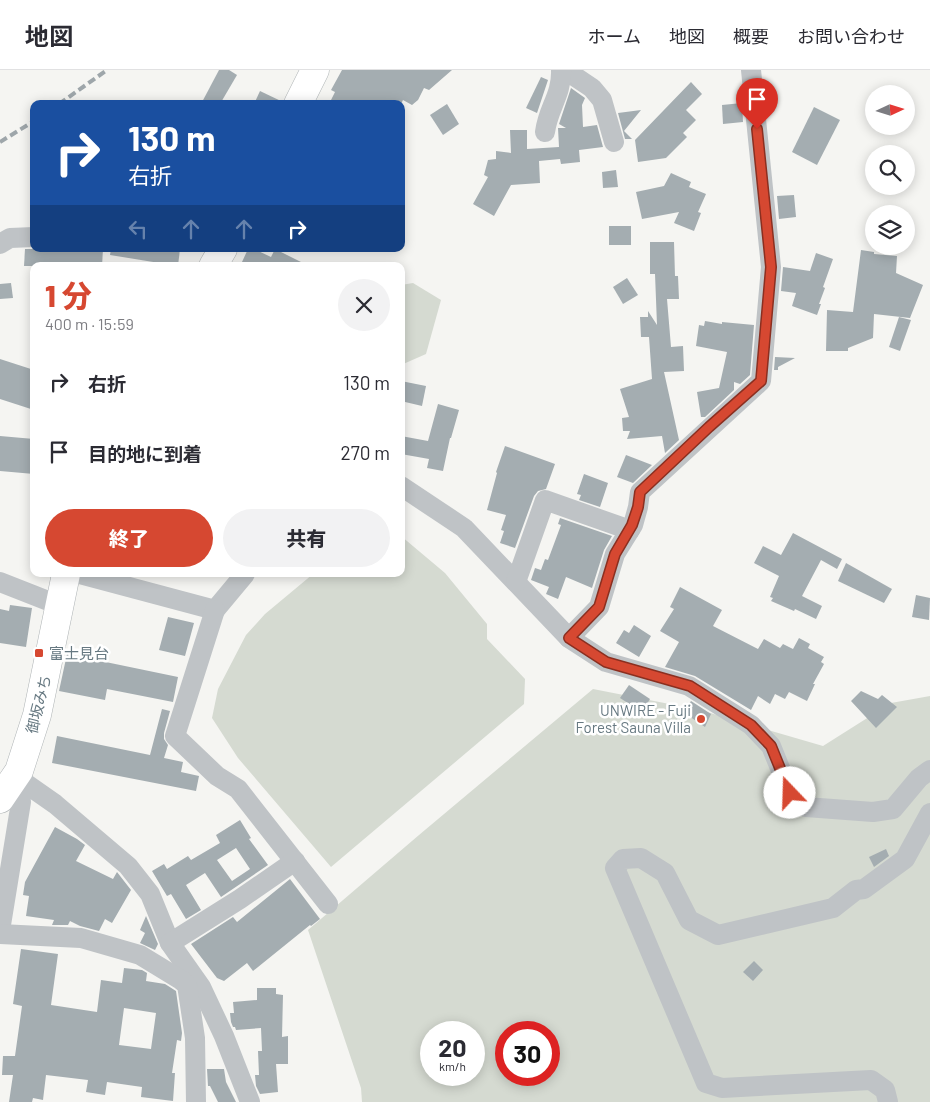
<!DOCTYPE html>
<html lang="ja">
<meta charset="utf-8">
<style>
body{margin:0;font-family:Barlow,"Noto Sans JP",sans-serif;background:#f2f2f3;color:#2b2b33;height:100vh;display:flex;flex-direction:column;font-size:19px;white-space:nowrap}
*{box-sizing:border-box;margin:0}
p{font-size:16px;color:#7c7c81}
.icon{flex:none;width:28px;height:28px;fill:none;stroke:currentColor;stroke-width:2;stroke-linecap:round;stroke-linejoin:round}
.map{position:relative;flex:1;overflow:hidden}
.details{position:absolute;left:30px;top:192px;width:375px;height:315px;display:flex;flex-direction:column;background:#fff;border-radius:10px;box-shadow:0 2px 12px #0003}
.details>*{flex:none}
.hud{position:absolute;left:30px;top:30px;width:375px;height:152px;border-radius:10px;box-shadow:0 2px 12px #0003;background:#1a4fa0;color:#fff;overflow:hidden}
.needle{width:32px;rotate:86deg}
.fabs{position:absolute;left:865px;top:15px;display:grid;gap:10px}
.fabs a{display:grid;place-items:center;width:50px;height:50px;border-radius:50%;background:#fff;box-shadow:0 2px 12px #0003;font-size:25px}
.speed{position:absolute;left:420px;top:951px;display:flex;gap:10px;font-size:25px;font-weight:700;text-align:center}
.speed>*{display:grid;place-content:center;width:65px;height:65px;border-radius:50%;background:#fff;box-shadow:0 2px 12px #0003;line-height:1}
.speed small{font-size:12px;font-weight:400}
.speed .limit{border:8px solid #d22;background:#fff;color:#111}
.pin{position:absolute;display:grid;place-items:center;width:42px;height:42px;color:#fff;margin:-51px -21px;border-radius:50% 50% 50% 0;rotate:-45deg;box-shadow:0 0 5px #0007}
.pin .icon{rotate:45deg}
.me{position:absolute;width:55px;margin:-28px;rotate:339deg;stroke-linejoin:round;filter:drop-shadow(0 0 4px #0008)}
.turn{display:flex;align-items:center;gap:18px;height:105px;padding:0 15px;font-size:22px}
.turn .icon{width:65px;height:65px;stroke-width:2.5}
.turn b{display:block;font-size:35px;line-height:42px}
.lanes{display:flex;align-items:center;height:48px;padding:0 15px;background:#0003;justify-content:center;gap:25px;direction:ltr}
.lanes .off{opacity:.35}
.round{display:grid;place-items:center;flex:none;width:52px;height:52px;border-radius:26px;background:#f2f2f3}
.head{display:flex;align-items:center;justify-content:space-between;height:85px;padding:0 15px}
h1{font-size:30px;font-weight:800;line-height:38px;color:#d64831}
.cta{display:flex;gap:10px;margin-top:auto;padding:10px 15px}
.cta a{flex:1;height:58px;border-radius:30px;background:#d64831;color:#fff;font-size:20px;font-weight:800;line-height:58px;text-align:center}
.cta a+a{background:#f2f2f3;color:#2b2b33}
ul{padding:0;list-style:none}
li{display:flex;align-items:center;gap:15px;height:70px;padding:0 15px}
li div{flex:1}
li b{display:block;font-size:19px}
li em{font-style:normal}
header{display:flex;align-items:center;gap:30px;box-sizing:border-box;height:70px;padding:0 25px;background:#fff;border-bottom:1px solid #e1e1e2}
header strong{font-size:24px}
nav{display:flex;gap:28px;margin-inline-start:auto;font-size:18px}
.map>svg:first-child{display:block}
</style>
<header>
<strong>地図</strong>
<nav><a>ホーム</a><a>地図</a><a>概要</a><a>お問い合わせ</a></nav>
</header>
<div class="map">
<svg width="930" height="1032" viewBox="0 0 930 1032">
<rect width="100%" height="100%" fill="#f5f5f2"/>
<g fill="#d5dad1" fill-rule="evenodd">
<path d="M413 213 441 230 426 284 401 295V215Z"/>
<path d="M401 466 445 503 487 554V569L525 609 524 634 331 797 238 688 212 648 218 619 246 565 265 544 313 504H401Z"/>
<path d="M593 619 700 640 823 676 891 633 930 626V1032H362L361 1018 308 860 419 765ZM431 962H474V1005H431ZM506 962H549V1005H506Z"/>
</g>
<g fill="#a4adb1" fill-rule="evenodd">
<path d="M219 0H229L237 5 220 34H201Z"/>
<path d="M342 0H452L429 20 424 18 418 30 412 35 403 30 401 34H329L335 22 331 20Z"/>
<path d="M541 7 548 10 537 43 526 38Z"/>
<path d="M691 12 702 24 686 40 696 50 683 63 687 67 666 88 638 92 635 70Z"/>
<path d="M571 18 585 28 582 35 583 57 597 55 603 77 579 80 580 92 561 94 560 89 539 91 540 113 511 115 494 146 473 134 488 107 484 105 488 90 496 89V81L511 83 510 60H527V79L559 77 558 58H566L559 54Z"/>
<path d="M260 21 283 32V34H254Z"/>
<path d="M742 33 743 52 723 54 722 35Z"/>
<path d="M447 34 459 54 443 65 430 45Z"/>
<path d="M814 37 840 50 817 95 792 82Z"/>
<path d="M641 40 624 61 632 69H625L618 43Z"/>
<path d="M616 100 618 117 603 118 602 102Z"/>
<path d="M671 103 691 112 689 117 706 124 698 142 701 143 694 161 674 153 679 142 642 149 636 122 664 116Z"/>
<path d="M794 125 796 147 779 149 777 126Z"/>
<rect x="609" y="156" width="22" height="19"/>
<path d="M650 172H674L675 206H678L679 229H667L671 277 683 276 684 301 664 302 679 370 665 383 662 366 627 369 630 361H623L622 348 629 347 620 319 652 309 649 267H641L640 247H648V241L657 255 655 204H650Z"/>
<path d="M25 179H103L102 196H24Z"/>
<path d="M111 179H180L178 196 110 185Z"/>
<path d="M248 179H254L271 187 275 179 309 196H251L242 192Z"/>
<path d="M861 180 874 182V184L897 186 896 203 923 215 910 248 874 244 873 268 848 278V281H826L827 240 853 242Z"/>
<path d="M816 183 833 189 823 217 825 218 819 234H821L817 245 792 236 796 223 781 221 783 197 810 201Z"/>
<path d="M627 208 638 225 623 234 613 217Z"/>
<path d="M11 213 13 228 0 229V214Z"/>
<path d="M899 247 911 250 900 281 889 277Z"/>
<path d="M705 251 722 254V252L754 255 750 305 740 314 734 312V320L705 347H701L697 322 719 318 727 282 696 276 699 255 704 256Z"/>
<path d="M775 287 795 288 778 297V300H774Z"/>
<path d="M0 289 34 300V340L0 329Z"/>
<path d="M401 311 426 316 422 336 401 331Z"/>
<path d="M438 334 459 340 451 368H450L443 401 427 398 429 389 401 384V366L428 371Z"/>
<path d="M0 366 34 369V404L0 401Z"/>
<path d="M505 376 555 394 546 419 538 421 534 426 515 478 500 473 504 461 501 460 506 445 487 440 497 403 496 402Z"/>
<path d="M626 385 652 395 633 413 617 407Z"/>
<path d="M584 404 608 413 600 437 579 430 581 425 577 424Z"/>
<path d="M560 448 612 466 604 480 592 518 566 507 558 529 546 524 549 517 531 510 535 498 541 500 545 489 548 490 561 455 558 454Z"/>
<path d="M793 463 842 489 837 499 821 490 802 526 822 536 816 549 795 539 794 541 771 531 773 528 770 527 779 506 754 493 763 476 781 485Z"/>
<path d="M846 493 892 519 884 533 838 511Z"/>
<path d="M680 517 722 540 713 556 758 579 764 569 780 578 783 574 793 579 799 568 810 574 808 578 824 587 821 592 824 594 813 614H815L807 631 789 622 785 629 775 624 770 634 758 626 751 640 695 606 665 597 679 572 660 561 674 539 670 537Z"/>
<path d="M916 525 930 528 929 550 912 547Z"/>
<path d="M10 535 32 538 26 577 0 573V539L9 541Z"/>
<path d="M168 547 194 553 185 586 159 580Z"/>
<path d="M634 555 651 566 639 587 616 573 624 560 629 563Z"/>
<path d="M67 584 178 607 173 632 107 619 105 630 59 621Z"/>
<path d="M629 615 650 629 642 642 620 628Z"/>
<path d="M861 621 878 629 882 625 897 637 876 658 851 631Z"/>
<path d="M691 631 711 644 705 657 683 642Z"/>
<path d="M162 639 170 641 164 663V669L168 675 164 688 183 692 181 702 199 706 196 721 52 693 57 666 150 685Z"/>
<path d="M240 750 251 768 249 769 268 795 221 827 205 803 186 815 201 840 186 849 171 824 167 826 152 801 164 794 167 799 188 786 191 790 220 773 216 765ZM236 778 250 799 232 811 217 790Z"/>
<path d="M55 757 77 769 85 775 76 791 113 809 117 802 131 820 112 853 105 849 99 861 80 856 70 851 68 855H52L54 850 26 846 29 826 23 825 25 812Z"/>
<path d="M886 779 889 786 874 797 869 787Z"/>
<path d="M290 809 320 849 311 856 310 855 253 901 247 893 224 911 217 908 191 874 233 847 237 852Z"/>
<path d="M146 846 158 874 155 880 140 873 145 863 140 860Z"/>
<path d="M21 879 58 884 51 935 97 942 101 910 122 913 124 898 142 900 147 903 146 911 165 914 176 921 182 963 181 971 177 970 172 1003H175L173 1031 141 1027 142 1017 107 1012 105 1025 86 1022 88 1010 46 1005 43 1030 33 1028 32 1032H9L13 1005H2L3 986H15L22 936 13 934ZM124 938 156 943 151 979 119 975Z"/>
<path d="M754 891 763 900 753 911 743 902Z"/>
<path d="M257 918H276V924L283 925 282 967 288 966V994H276L278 1022 260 1024 256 1016 255 1005H259L258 981H262L261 958 236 960 235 957H233L231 952 230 943H234L233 932 257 930Z"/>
<path d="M207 999H224L226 1012 236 1032H218L210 1016H208Z"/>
</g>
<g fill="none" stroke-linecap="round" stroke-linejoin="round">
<g stroke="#b0b5b7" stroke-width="29">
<g id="highway">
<path d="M298 34 315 0"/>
<path d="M213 196 223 179"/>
<path d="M0 729 19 701 37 645 66 504"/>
</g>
</g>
<g stroke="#bfc3c6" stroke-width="20">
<path d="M565 0 592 18 602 30 614 72"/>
<path d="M545 62C548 38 562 25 561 0"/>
<path d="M0 174 10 168 34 167"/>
<path d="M401 416 464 458 569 568 606 592 689 616 751 655 771 676 790 723 806 737 873 742 893 739 919 708 930 700"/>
<path d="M80 504 215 540 245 504"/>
<path d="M0 512 61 536"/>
<path d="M516 512 545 430 630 460"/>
<path d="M215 540 175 666 217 706 238 719 328 834"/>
<path d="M569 568 599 537 615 484 633 455 638 437 640 422 761 311 771 197 751 0"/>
<path d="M0 861 21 732 15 706 55 734 128 796 150 824 170 873 201 917 224 966 250 1032"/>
<path d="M0 864 81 868 140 885 181 910 187 915 195 968 196 1032"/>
<path d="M170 873 240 829 295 791"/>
<path d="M888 1032 885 1020 871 1010 722 1018 706 1013 615 798 623 789 641 788 665 803 689 850 718 865 833 838 856 820 864 819 905 789 930 743"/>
</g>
<use href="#highway" stroke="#fff" stroke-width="28"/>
<g stroke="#9ea6aa" stroke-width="4" stroke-dasharray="8 4" stroke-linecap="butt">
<path d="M59 34 107 0"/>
<path d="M0 72 34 51"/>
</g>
</g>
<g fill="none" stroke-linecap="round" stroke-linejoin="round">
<g stroke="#8b2f20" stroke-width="12">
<path id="route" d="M757 59 771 197 761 311 709 357 640 422 638 437 632 455 615 484 599 537 569 568 606 592 690 616 751 655 771 676 790 723"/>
</g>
<use href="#route" stroke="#d64831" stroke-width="9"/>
</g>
<g fill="#d64831" stroke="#fff" stroke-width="2">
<rect x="34" y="578" width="10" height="10" rx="2.5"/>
<circle cx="701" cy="649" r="5"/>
</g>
<g text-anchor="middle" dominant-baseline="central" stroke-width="5" stroke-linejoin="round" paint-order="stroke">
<g font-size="15" fill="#667881" stroke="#fff" text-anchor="start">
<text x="49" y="583">富士見台</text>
<text x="691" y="640" text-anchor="end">UNWIRE - Fuji<tspan x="691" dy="17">Forest Sauna Villa</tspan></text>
</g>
<g font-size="15" fill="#667881" stroke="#fff">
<text transform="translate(38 634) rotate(-76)">御坂みち</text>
</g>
</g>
</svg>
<div class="fabs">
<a><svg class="needle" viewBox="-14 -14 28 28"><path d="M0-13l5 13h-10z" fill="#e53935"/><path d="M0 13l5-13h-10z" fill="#7c7c81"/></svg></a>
<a><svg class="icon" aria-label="search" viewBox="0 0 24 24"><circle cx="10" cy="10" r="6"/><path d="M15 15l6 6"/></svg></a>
<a><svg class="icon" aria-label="layers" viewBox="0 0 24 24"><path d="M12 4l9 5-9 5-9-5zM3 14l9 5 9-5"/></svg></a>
</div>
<div class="speed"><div>20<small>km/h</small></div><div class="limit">30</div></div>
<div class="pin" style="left:757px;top:59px;background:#d93025"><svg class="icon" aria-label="arrive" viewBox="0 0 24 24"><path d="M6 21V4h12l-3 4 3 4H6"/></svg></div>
<svg class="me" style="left:790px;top:723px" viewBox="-20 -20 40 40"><circle r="19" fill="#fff"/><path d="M0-13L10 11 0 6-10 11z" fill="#d64831"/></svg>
<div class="hud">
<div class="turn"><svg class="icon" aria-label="right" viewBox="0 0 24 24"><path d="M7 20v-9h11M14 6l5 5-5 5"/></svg><div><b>130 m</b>右折</div></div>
<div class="lanes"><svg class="icon off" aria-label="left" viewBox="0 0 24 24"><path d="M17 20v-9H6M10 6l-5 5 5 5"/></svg><svg class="icon off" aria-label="ahead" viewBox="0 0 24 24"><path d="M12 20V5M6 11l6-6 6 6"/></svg><svg class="icon off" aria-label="ahead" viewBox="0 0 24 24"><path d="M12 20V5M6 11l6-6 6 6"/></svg><svg class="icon" aria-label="right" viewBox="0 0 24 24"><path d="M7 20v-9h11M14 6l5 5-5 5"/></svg></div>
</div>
<section class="details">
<div class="head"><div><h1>1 分</h1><p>400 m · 15:59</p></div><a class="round"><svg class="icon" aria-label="close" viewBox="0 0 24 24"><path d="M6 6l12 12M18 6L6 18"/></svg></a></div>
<ul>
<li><svg class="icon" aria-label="right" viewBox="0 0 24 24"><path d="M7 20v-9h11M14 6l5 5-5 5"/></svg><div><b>右折</b></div><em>130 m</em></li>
<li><svg class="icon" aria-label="arrive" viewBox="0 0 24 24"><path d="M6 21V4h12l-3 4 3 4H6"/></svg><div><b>目的地に到着</b></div><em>270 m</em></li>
</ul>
<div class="cta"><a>終了</a><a>共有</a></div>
</section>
</div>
